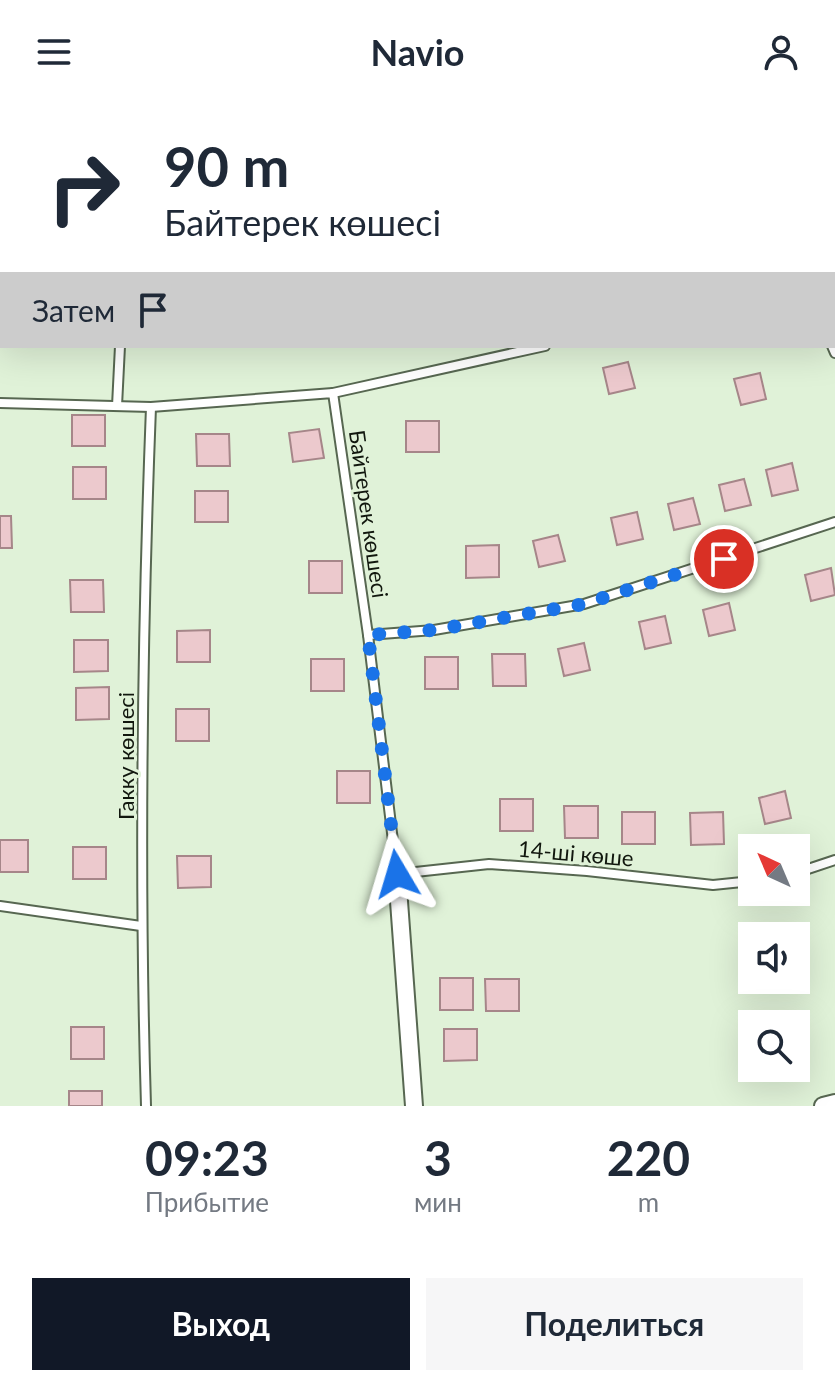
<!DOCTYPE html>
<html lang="ru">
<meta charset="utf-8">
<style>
body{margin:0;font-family:Lato,sans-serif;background:#f6f6f7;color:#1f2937;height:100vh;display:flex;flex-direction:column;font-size:30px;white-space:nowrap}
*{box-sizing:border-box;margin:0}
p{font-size:26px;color:#747a83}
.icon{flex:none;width:44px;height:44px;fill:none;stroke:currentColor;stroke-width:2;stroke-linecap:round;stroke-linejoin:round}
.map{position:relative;height:1002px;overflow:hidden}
.side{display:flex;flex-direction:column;background:#fff;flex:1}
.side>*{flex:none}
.guide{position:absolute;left:0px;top:0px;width:836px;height:244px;box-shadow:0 8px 32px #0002;background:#fff;color:#1f2937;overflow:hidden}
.needle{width:52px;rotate:316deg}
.tools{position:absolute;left:738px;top:730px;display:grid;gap:16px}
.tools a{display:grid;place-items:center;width:72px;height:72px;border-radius:0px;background:#fff;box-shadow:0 8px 32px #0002;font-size:40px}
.pin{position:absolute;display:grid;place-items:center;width:68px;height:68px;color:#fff;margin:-34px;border:4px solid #fff;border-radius:50%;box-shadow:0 2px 8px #0007}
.me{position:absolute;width:88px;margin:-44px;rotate:353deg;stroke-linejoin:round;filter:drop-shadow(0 0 6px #0008)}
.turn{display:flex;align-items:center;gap:28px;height:168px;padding:0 32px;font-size:36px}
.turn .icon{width:104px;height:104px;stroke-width:2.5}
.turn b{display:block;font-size:56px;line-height:68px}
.then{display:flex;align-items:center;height:76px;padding:0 32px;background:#0003;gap:16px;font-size:30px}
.eta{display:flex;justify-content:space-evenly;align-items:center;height:136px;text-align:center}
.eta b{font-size:48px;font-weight:700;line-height:56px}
.primary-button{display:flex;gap:16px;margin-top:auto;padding:16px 32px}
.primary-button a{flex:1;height:92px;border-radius:0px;background:#111827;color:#fff;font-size:32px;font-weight:700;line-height:92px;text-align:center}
.primary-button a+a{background:#f6f6f7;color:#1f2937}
header{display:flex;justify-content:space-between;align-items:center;height:104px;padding:0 32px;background:#fff;font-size:36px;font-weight:700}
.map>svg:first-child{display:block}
</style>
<header><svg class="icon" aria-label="menu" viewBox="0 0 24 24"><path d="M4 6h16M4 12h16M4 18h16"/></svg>Navio<svg class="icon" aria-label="person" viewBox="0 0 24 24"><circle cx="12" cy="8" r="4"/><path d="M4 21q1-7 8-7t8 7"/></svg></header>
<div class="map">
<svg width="835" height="1002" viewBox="0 0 835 1002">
<rect width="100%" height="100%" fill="#e0f2d8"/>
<g fill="#ecc9cd" stroke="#a68689" stroke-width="2">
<rect x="74" y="0" width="33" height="2"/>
<rect x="298" y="0" width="33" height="2"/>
<path d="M628 258 635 284 609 290 603 264Z"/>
<path d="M760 269 766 295 741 301 734 275Z"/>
<rect x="72" y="311" width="33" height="31"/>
<rect x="406" y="317" width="33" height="31"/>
<path d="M319 325 324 354 293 358 289 329Z"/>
<path d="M196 330H229L230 362H197Z"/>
<path d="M792 359 798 386 772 392 766 366Z"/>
<rect x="73" y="363" width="33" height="32"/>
<path d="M744 375 751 401 725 407 719 381Z"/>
<rect x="195" y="387" width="33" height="31"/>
<path d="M693 394 700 420 674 426 668 400Z"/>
<path d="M637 408 643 435 617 441 611 414Z"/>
<path d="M0 412H11L12 444H0Z"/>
<path d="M558 431 565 457 539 463 533 437Z"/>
<path d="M499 441V473L466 474V442Z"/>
<rect x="309" y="457" width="33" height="32"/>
<path d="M831 464 835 491 811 497 805 471Z"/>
<path d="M70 476H103L104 508H71Z"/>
<path d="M729 499 735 526 709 532 703 506Z"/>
<path d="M665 512 671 539 645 545 639 518Z"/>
<path d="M210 526V558H177V527Z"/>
<path d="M74 536H108V567L74 568Z"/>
<path d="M584 539 590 566 564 572 558 545Z"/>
<path d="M492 550H525L526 582H493Z"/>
<rect x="425" y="553" width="33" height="32"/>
<rect x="311" y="555" width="33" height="32"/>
<path d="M109 583V615L76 616V584Z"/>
<rect x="176" y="605" width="33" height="32"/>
<rect x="337" y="667" width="33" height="32"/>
<path d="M785 687 791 714 765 720 759 694Z"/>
<rect x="500" y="695" width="33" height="32"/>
<path d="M564 702H598V734H565Z"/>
<rect x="622" y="708" width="33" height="32"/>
<path d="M723 708 724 740 691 741 690 709Z"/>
<rect x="0" y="736" width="28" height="32"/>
<rect x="73" y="743" width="33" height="32"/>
<path d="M177 752H211V783L178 784Z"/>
<rect x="440" y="874" width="33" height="32"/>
<path d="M485 875H519V907H486Z"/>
<rect x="71" y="923" width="33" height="32"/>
<path d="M444 925H477V956L444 957Z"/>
<rect x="69" y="987" width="33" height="15"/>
</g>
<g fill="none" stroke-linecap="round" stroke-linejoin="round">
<g stroke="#576751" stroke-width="12">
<g id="service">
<path d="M738 0V2"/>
<path d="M134 2V0"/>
<path d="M386 2 394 0"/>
<path d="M834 149H835"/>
<path d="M832 242 835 249"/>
<path d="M333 289 545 242"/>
<path d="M0 299 151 303 333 289 368 531 434 526 584 500 835 418"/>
<path d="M117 302 120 242"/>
<path d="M368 531 397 770 489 760 587 767 713 781 752 777"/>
<path d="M796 769 835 756"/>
<path d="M0 802 141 822"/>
<path d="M146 1002C139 769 142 536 151 303"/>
</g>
</g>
<g stroke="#576751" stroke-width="20">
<g id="minor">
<path d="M397 770 414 1002"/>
<path d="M823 1002 835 999"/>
</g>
</g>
<use href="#service" stroke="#fff" stroke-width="8"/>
<use href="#minor" stroke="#fff" stroke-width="16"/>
</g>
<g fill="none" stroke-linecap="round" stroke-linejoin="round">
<path stroke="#1a73e8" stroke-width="14" stroke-dasharray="0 25.2" d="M397 770 368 531 434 526 584 500 724 455"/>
</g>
<g text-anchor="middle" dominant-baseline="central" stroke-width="6" stroke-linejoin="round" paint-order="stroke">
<g font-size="22" fill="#11170e" stroke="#e0f2d8">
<text transform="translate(369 410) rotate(82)">Байтерек көшесі</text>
<text transform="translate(125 652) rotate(-90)">Гакку көшесі</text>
<text transform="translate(576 749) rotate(5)">14-ші көше</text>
</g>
</g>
</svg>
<div class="tools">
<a><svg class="needle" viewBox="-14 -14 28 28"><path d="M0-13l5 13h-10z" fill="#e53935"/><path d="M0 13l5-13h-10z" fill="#747a83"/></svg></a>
<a><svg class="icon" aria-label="sound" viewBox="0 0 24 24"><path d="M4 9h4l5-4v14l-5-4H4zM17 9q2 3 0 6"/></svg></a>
<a><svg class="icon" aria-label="search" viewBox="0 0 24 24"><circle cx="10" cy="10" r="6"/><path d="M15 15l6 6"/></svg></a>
</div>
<div class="pin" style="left:724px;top:455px;background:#d93025"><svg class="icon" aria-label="arrive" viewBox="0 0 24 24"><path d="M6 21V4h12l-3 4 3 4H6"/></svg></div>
<svg class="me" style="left:397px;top:770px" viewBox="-20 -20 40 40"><path d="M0-17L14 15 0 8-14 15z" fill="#1a73e8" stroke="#fff" stroke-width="4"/></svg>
<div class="guide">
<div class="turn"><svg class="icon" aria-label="right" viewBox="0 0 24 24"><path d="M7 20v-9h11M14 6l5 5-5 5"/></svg><div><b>90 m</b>Байтерек көшесі</div></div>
<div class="then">Затем<svg class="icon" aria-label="arrive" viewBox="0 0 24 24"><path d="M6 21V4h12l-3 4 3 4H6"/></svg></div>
</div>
</div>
<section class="side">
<div class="eta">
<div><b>09:23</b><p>Прибытие</p></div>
<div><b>3</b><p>мин</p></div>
<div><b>220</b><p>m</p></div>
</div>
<div class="primary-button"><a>Выход</a><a>Поделиться</a></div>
</section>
